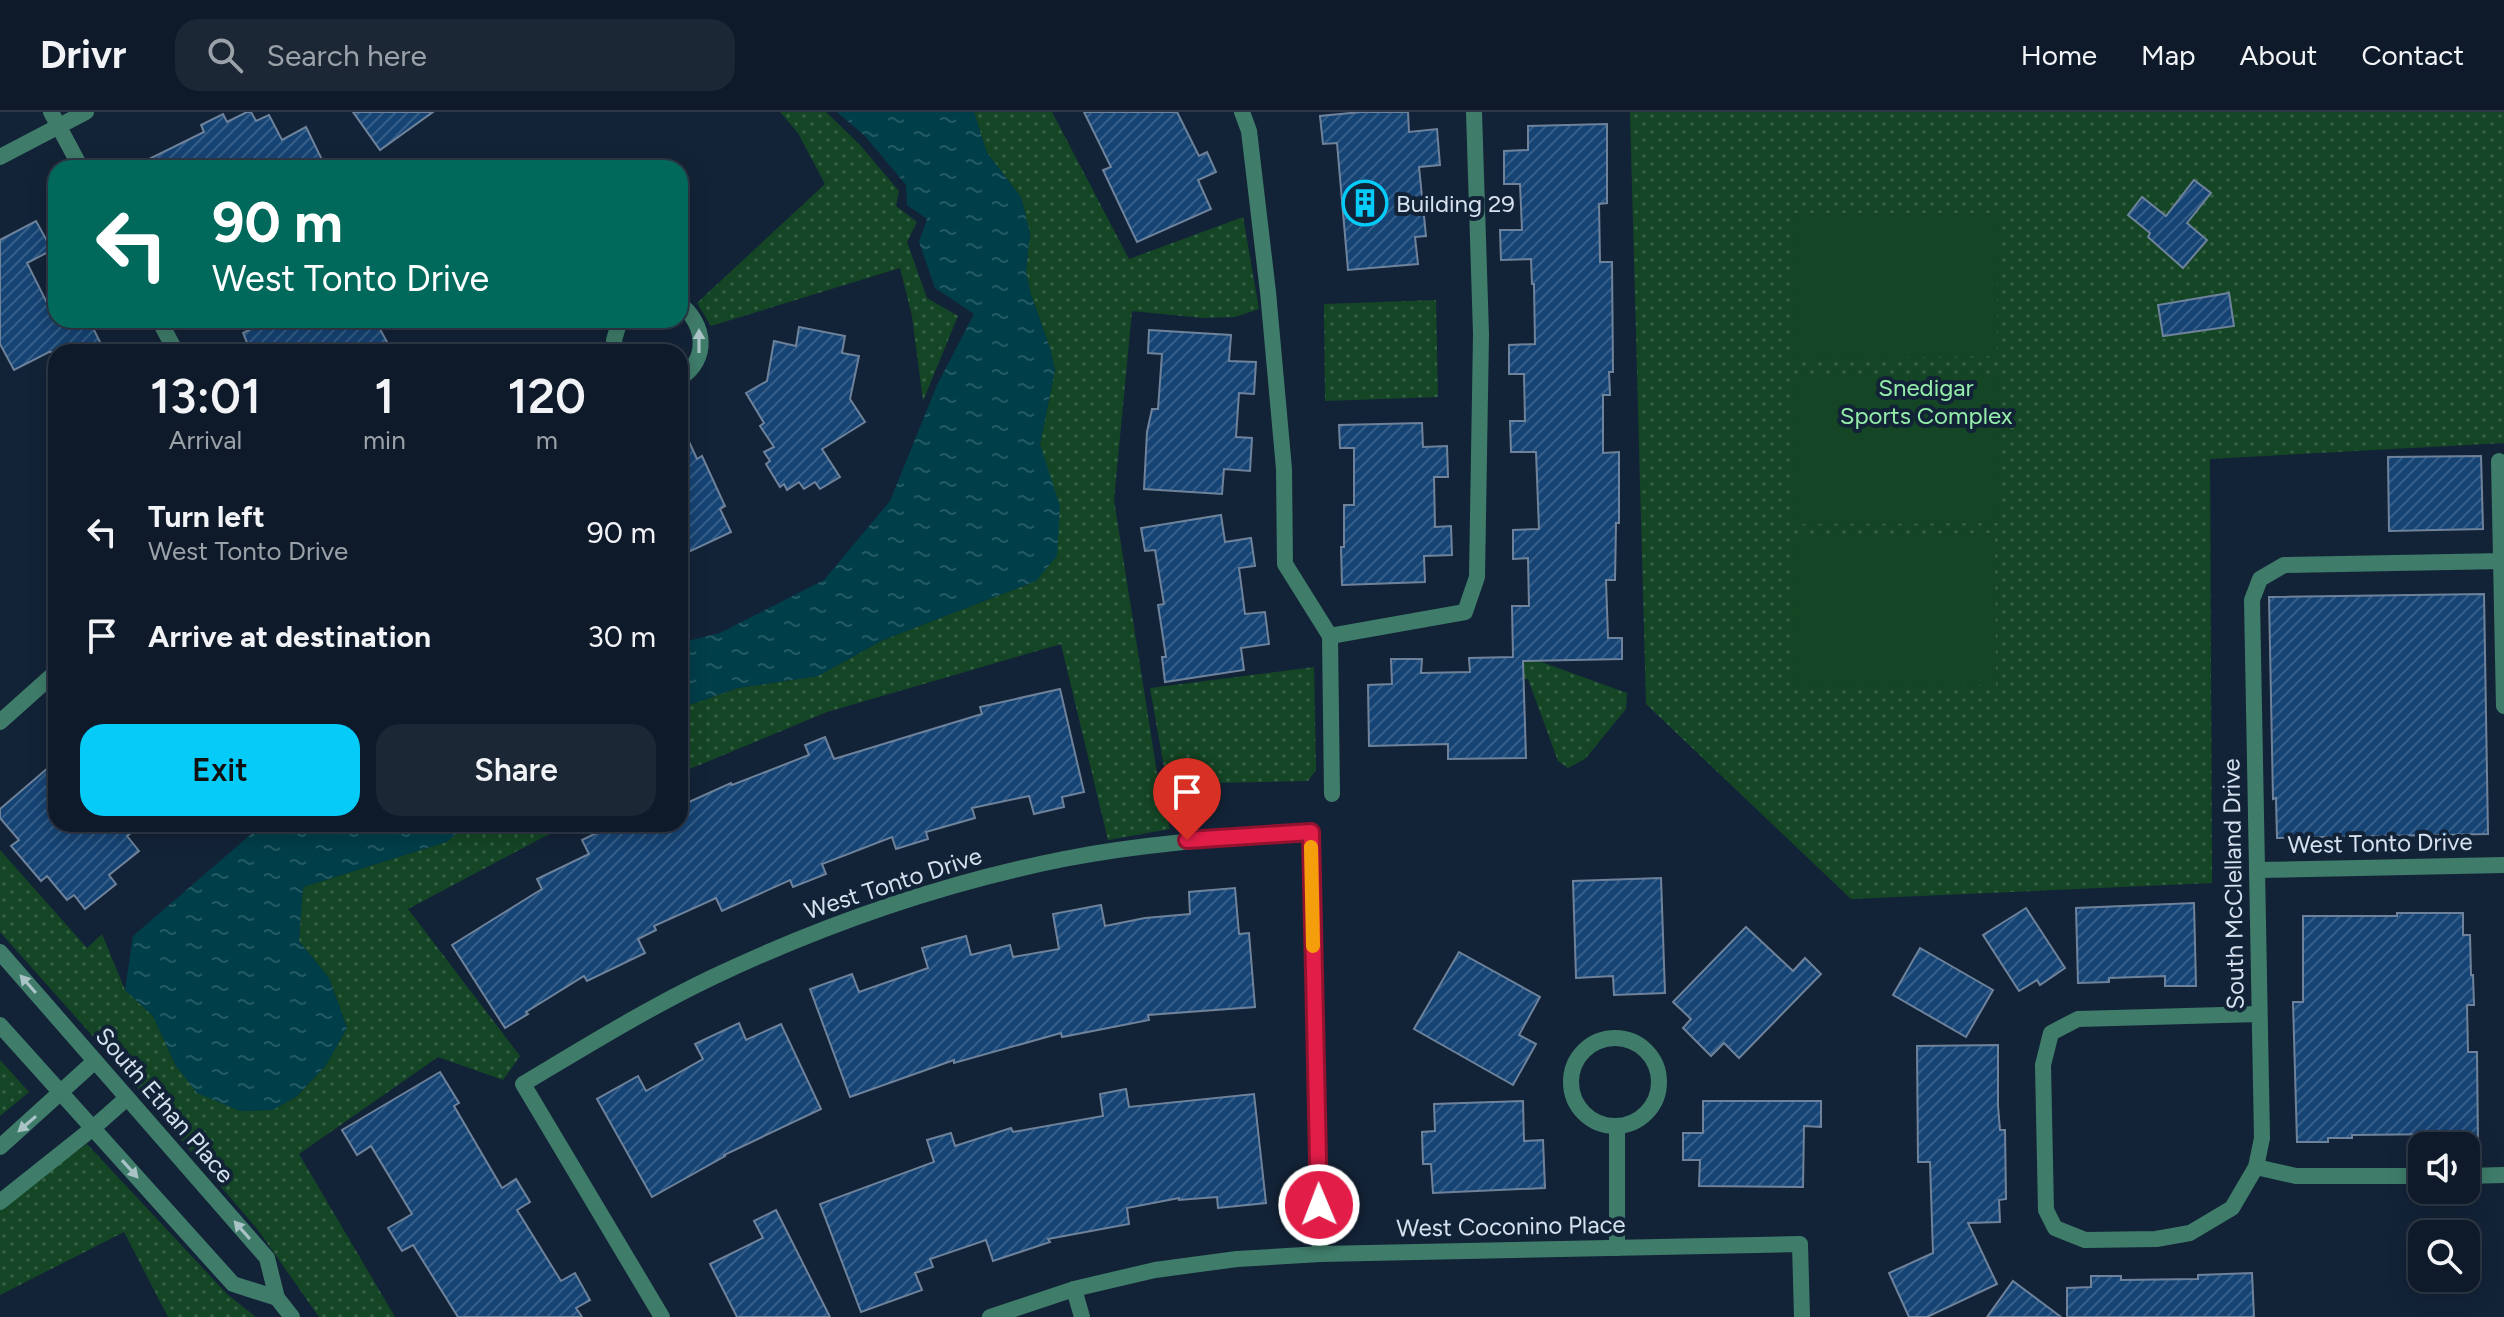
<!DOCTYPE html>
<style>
body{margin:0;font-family:Figtree,sans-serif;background:#1c2735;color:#f1f3f6;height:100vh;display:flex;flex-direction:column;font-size:30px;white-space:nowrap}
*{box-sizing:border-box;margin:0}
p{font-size:26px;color:#9ba1a8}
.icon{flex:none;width:44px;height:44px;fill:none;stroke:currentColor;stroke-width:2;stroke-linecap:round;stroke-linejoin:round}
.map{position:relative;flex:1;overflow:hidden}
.panel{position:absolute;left:48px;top:232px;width:640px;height:488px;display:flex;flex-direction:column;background:#0e1a29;border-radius:24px;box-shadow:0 4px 20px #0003,0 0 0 2px #2e3846}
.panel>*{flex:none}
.guide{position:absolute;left:48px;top:48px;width:640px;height:168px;border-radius:24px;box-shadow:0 4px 20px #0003,0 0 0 2px #2e3846;background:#00695c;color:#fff;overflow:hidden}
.tools{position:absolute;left:2408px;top:1020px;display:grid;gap:16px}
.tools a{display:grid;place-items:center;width:72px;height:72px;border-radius:16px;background:#0e1a29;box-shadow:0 4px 20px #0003,0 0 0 2px #2e3846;font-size:40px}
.pin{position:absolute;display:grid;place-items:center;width:68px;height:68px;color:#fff;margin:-82px -34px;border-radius:50% 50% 50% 0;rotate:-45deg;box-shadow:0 0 8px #0007}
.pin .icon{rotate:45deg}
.me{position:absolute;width:88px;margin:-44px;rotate:359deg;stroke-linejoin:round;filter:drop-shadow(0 0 6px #0008)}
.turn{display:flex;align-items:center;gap:28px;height:168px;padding:0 32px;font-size:36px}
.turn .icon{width:104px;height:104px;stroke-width:2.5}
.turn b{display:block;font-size:56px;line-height:68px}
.eta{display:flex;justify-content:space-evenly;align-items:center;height:136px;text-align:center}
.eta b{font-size:48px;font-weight:600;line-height:56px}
.button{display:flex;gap:16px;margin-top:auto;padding:16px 32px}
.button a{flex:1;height:92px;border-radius:24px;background:#05cbf9;color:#111;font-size:32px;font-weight:600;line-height:92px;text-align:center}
.button a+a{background:#1c2735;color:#f1f3f6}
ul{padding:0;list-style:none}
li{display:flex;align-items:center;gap:24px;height:104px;padding:0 32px}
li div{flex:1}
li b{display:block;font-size:30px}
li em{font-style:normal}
header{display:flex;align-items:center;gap:48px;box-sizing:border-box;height:112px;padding:0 40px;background:#0e1a29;border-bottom:2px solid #2e3846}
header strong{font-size:38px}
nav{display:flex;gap:44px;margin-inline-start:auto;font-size:28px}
.search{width:560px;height:72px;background:#1c2735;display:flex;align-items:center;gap:20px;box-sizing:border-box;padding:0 28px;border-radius:24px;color:#9ba1a8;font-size:30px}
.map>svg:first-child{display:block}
</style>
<header>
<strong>Drivr</strong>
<div class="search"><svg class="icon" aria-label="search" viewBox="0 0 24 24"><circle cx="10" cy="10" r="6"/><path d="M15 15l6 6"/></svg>Search here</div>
<nav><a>Home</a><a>Map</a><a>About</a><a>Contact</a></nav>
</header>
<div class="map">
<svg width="2504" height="1205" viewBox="0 0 2504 1205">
<defs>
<pattern id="grass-dots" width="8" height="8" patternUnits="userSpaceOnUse" patternTransform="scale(2)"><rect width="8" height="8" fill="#144625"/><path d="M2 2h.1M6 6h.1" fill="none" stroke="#356045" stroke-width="1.8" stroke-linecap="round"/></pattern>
<pattern id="water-ripples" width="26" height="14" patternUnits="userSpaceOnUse" patternTransform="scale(2)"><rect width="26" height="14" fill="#003e49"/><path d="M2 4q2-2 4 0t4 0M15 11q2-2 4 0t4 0" fill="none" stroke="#245a64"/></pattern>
<pattern id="building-hatch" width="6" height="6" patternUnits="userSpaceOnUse" patternTransform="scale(2)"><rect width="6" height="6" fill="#154374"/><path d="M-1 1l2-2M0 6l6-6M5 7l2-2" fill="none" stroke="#365e88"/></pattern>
</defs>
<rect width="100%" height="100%" fill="#132337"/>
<g fill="url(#grass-dots)">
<path d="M780 0H826L860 33 899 79 896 94 917 110 907 130 927 186 958 204 923 289 912 204 900 156 711 214 697 191 825 72 798 21Z"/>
<path d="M974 0H1052L1129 147 1243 105 1259 197 1235 205 1203 206 1132 199 1114 388 1160 680 1170 717 1108 728 1061 532 827 600 680 661V596L738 576 818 564 883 528 1036 469 1050 371 1040 332 1055 258 1050 236 1031 183 1026 159 1030 121 1021 85 987 41Z"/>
<path d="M1630 0H2504V331L2210 347 2212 771 1851 787 1646 592Z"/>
<path d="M1436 188 1438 285 1325 289 1324 192Z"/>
<path d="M1514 540 1627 581 1626 597 1585 647 1568 656 1558 649 1528 567 1516 566Z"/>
<path d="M1314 555 1316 658 1308 669 1167 672 1150 576Z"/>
<path d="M469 712H568L408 797 520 944 503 968 438 945 299 1042 395 1205H319L258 1118 98 930 0 820V738L87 836 102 822 125 878 153 904 176 954 240 999 272 998 297 984 326 953 347 916 329 866 299 829 303 775 446 730Z"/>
<path d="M0 948 29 980 0 1004Z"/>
<path d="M87 1032 227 1182 256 1205H168L124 1120 0 1183V1095Z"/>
</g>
<g fill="#144625">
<path d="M1792 101H1998L1997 244 1794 247Z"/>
<path d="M1998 262 1999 411 1794 412 1793 263Z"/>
<path d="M1995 421 1996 573 1794 576 1793 424Z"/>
</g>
<g fill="url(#water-ripples)">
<path d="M837 0H974L987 41 1021 85 1030 121 1026 159 1031 183 1050 236 1055 258 1040 332 1060 394 1057 444 1036 469 883 528 818 564 738 576 680 596V531L720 521 824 468 890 389 937 273 974 202 935 176 919 130 927 107 907 93 906 73 865 24Z"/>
<path d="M263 712H469L446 730 303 775 299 829 329 866 347 916 326 953 297 984 273 998 240 999 197 981 176 954 153 904 125 878 133 824Z"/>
</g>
<g fill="url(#building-hatch)" stroke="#6e839b" stroke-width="2">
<path d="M247 0H251L256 9 269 3 282 28 306 15 326 56H131L204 20 201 13 223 2 227 10Z"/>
<path d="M353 0H433L380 38Z"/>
<path d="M1084 0H1177L1199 44 1207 40 1216 60 1198 68 1211 97 1137 130 1103 58 1111 55Z"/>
<path d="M1361 0H1408L1409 20 1437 17 1440 53 1419 55 1426 124 1415 125 1418 152 1348 158 1337 31 1323 32 1320 4Z"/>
<path d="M1607 12V91L1599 92 1600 150H1612L1613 260H1609L1610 283H1603V341L1619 340V411H1616L1615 468H1606L1608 526H1622V547L1523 549 1526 646 1448 647V632L1369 634 1368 573 1392 572 1391 547H1422L1421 561 1470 560 1469 546 1513 545 1512 494H1529L1528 446 1513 447V418L1539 417 1536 340H1511L1510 309H1525L1524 262H1509V233L1535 232 1534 172H1532L1531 147 1501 148 1500 118H1522L1520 72H1504V39L1528 38V14Z"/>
<path d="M2194 68 2211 81 2187 111 2207 128 2183 156 2148 125 2150 121 2128 103 2142 85 2166 104Z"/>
<path d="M36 109 52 138 27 151 46 189 56 184V208H89L102 234 90 240H49L14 258 0 232V128Z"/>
<path d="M2229 181 2234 214 2163 224 2158 193Z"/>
<path d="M268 208H375L387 230 365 240H251L243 221Z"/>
<path d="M799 215 845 224 842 241 859 244 850 287 865 310 822 337 840 365 820 377 815 370 804 377 799 370 787 378 784 372 780 375 766 352 770 349 764 340 774 335 760 314 764 311 746 281 767 269 774 229 796 234Z"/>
<path d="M1149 218 1231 223 1229 249 1256 250 1254 282 1239 281 1236 325 1252 326 1250 359 1224 357 1222 382 1144 377 1147 320 1152 297H1158L1162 242 1148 241Z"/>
<path d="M680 310 697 347 702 344 725 394 720 397 731 420 680 444Z"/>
<path d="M1422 311 1423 335 1447 334 1448 365H1434L1435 415 1451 414 1452 443 1424 444 1425 470 1342 473 1341 435H1344V393H1354V336H1340L1339 313Z"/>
<path d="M2481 344 2483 417 2389 419 2388 345Z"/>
<path d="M1221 403 1225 430 1251 426 1255 454 1239 456 1245 502 1265 500 1269 532 1241 536 1244 558 1165 570 1162 545H1166L1158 493 1164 492 1155 438 1145 439 1141 416Z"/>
<path d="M2484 482 2488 722 2277 726 2276 686 2273 687 2269 485Z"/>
<path d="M1060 577 1084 680 1062 685 1064 695 1034 702 1029 684 972 696 975 706 926 720 928 727 896 737 892 725 822 752 826 762 793 775 790 768 722 799 716 786 654 814 656 818 638 827 645 841 587 869 584 864 526 900 528 902 505 916 452 833 542 777 537 767 589 742 582 728 615 712H680V694L731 671 732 673 809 643 805 633 825 625 834 647 982 602 980 595Z"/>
<path d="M56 649V712H143L127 724 139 739 109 763 116 772 85 797 74 783 67 788 47 764 41 769 11 734 19 728 0 706V697Z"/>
<path d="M1661 766 1665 881 1614 883 1613 864 1576 866 1573 769Z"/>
<path d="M1235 776 1239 822 1249 821 1255 895 1148 903 1149 908 1062 925 1061 921 954 951V948L850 985 810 877 852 862 859 880 928 856 922 836 966 824 971 843 1010 833 1013 845 1059 837 1053 802 1101 793 1105 814 1145 806 1190 802 1189 780Z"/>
<path d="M2194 791 2196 874H2165V864L2109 866V870L2078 871 2076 796Z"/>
<path d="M2026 796 2065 856 2040 873 2037 868 2019 879 1983 823Z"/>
<path d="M2397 801H2463V823H2470L2471 863H2473L2474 893H2467L2468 940H2477L2478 1032H2448V1022L2352 1023V1026H2328V1030H2297L2293 890H2303V804H2397Z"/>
<path d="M1746 815 1793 859 1805 846 1821 862 1739 946 1724 931 1711 944 1683 916 1691 907 1673 890Z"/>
<path d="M1920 836 1993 878 1966 925 1893 883Z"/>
<path d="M1459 840 1540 885 1519 923 1536 932 1513 973 1414 917Z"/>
<path d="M739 911 746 928 781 912 821 997 724 1043 725 1044 652 1085 597 987 638 964 646 979 703 947 695 932Z"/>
<path d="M1998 933V994L2000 1018H2005L2006 1087 1999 1088 2000 1110 1968 1111 1997 1172 1927 1205H1909L1889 1161 1933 1141 1930 1050H1918L1917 934Z"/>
<path d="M440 960 459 991 454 994 502 1076 516 1067 530 1090 517 1098 561 1169 575 1161 590 1188 576 1196 582 1205H458L413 1133 402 1139 388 1116 412 1102 371 1034 357 1043 342 1018Z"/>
<path d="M1126 977 1129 995 1254 982 1266 1091 1218 1096 1217 1085 1179 1088V1086L1127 1096 1129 1112 1048 1127 1050 1130 993 1149 986 1128 930 1147 933 1155 915 1161 922 1178 861 1200 820 1092 934 1050 927 1028 951 1021 955 1034 1011 1016 1013 1020 1103 1004 1100 982Z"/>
<path d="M1523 989 1524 1029 1543 1028 1545 1076 1433 1081 1431 1052H1423L1422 1020 1435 1019 1434 992Z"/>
<path d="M1703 989H1821V1015L1804 1014 1803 1075 1699 1074 1700 1048H1683V1021H1703Z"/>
<path d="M776 1098 830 1205H737L710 1152 763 1126 754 1109Z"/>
<path d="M2252 1161 2254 1205H2067V1176L2091 1175V1164H2121V1168L2198 1167V1163Z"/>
<path d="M2013 1169 2061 1205H1987Z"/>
</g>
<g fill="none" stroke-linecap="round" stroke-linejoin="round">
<g stroke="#3f7d6a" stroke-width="16">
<path d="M51 0 81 56"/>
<path d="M1242 0 1249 19 1268 180 1284 357 1285 452 1330 524"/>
<path d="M0 45 86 0"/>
<path d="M680 192C705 212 710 247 680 266"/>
<path d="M159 208 176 240"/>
<path d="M616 240 614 228 620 208"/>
<path d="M2499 349 2504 594"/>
<path d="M1330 524 1465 500 1477 465 1481 222 1474 0"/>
<path d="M1330 524 1332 682"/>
<path d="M0 610 56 560"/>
<path d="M2258 758 2504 753"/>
<path d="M0 840 267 1146 277 1186 292 1205"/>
<path d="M2259 902 2078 907 2051 921 2043 953 2046 1098 2055 1116 2085 1128 2156 1127 2190 1121 2232 1096 2256 1055 2262 1026 2252 488 2260 467 2284 453 2504 449"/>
<path d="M0 913 233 1172 277 1186"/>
<circle cx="1615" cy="970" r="44"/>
<path d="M0 1035 95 949"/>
<path d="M2256 1055 2296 1064H2422"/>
<path d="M2466 1064 2504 1063"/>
<path d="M0 1090 93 1016 127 986"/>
<path d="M1617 1136V1014"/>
<path d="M1074 1177 1082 1205"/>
<path d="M662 1205 523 972C585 935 648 896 713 865 825 812 943 771 1064 747 1145 731 1228 726 1311 720L1320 1142"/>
<path d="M990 1205 1074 1177 1155 1158 1237 1147 1320 1142 1800 1132 1802 1205"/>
</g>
</g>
<defs><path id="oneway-solid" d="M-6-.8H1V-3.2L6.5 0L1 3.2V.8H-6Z" transform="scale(2)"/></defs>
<g fill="#a9c3c7">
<use href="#oneway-solid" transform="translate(699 229) rotate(-90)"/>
<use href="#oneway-solid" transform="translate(28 872) rotate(-131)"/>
<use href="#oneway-solid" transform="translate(27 1012) rotate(139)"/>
<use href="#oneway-solid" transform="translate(130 1057) rotate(48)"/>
<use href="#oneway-solid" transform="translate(242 1118) rotate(-131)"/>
</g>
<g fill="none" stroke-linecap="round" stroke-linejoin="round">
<g stroke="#92132f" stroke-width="20">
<path id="route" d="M1187 728 1311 720 1319 1093"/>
</g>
<use href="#route" stroke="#e11d48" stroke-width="14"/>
<path stroke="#f59e0b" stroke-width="14" d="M1311 735 1313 834"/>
</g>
<defs>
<g id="building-ring" transform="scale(2.3)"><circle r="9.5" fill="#132337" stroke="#05cbf9" stroke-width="1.5"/><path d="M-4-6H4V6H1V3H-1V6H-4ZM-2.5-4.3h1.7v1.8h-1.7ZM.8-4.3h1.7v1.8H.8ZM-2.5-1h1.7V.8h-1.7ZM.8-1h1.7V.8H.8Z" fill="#05cbf9"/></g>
</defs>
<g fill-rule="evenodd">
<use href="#building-ring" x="1365" y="91"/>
</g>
<g text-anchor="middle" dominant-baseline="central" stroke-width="8" stroke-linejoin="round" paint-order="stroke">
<g font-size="24" fill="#d6e1ef" stroke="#132337" text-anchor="start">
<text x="1396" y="91">Building 29</text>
</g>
<g font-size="24" fill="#94eeaa" stroke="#132337">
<text x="1926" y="275">Snedigar<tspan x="1926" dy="28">Sports Complex</tspan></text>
</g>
<g font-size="24" fill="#d6e1ef" stroke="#132337">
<text transform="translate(2380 731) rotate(-1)">West Tonto Drive</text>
<text transform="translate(893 771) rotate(-18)">West Tonto Drive</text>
<text transform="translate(2233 772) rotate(-91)">South McClelland Drive</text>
<text transform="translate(165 993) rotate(49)">South Ethan Place</text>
<text transform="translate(1511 1114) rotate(-1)">West Coconino Place</text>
</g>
</g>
</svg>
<div class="tools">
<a><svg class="icon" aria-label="sound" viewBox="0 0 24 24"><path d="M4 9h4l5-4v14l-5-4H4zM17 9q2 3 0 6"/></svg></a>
<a><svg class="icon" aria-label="search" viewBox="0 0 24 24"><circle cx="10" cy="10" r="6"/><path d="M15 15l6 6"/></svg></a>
</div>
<div class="pin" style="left:1187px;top:728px;background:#d93025"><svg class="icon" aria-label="arrive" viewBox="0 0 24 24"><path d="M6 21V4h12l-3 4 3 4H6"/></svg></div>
<svg class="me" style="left:1319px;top:1093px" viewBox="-20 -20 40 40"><circle r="17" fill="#e11d48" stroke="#fff" stroke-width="3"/><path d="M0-11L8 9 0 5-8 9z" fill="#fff"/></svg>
<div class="guide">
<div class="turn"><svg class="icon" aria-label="left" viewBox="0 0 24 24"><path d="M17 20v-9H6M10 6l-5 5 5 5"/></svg><div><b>90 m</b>West Tonto Drive</div></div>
</div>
<section class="panel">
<div class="eta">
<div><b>13:01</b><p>Arrival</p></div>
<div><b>1</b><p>min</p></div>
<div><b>120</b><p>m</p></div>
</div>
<ul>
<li><svg class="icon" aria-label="left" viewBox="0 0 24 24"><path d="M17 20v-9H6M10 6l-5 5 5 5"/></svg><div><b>Turn left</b><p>West Tonto Drive</p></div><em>90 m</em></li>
<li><svg class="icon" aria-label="arrive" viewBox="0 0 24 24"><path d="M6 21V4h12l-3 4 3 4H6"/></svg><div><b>Arrive at destination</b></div><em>30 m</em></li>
</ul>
<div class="button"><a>Exit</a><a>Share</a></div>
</section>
</div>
